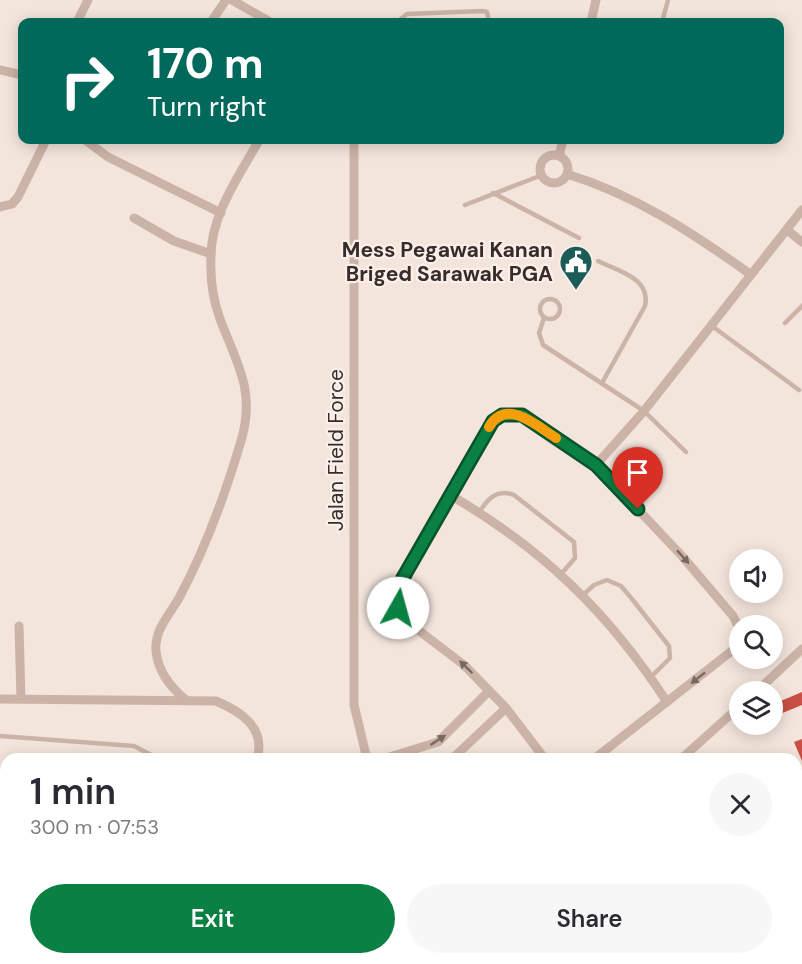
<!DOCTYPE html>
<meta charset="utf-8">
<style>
body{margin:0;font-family:"DM Sans",sans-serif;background:#f7f7f7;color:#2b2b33;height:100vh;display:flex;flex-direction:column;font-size:22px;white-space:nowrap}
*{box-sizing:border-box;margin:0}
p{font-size:20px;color:#7c7c81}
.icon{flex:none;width:33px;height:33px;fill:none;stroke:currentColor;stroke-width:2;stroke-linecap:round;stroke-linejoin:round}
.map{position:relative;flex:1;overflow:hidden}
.sheet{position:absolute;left:0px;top:753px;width:802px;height:212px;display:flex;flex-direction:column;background:#fff;border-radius:18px 18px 0 0;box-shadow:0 3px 15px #0003}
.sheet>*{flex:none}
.top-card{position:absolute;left:18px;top:18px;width:766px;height:126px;border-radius:12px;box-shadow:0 3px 15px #0003;background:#00695c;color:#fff;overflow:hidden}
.buttons{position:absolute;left:729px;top:549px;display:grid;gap:12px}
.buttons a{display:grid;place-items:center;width:54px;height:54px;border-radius:50%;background:#fff;box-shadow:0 3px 15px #0003;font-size:30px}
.pin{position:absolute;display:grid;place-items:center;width:51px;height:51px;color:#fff;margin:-62px -26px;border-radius:50% 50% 50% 0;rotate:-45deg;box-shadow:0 0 6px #0007}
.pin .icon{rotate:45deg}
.me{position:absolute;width:66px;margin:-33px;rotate:7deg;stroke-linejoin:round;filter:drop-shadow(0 0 4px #0008)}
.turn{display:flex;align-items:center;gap:21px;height:126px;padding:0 30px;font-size:27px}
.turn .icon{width:78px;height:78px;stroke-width:2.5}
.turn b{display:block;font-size:42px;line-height:51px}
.round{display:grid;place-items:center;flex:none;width:63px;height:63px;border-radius:32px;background:#f7f7f7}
.overview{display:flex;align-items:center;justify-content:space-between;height:102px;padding:0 30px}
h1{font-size:36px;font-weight:600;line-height:45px}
.primary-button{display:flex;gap:12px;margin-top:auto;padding:12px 30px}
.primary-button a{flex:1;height:69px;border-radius:36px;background:#0b8043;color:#fff;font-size:24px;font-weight:600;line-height:69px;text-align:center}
.primary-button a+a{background:#f7f7f7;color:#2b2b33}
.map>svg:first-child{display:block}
</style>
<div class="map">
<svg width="802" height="964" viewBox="0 0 802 964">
<rect width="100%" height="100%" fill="#f3e5dc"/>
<g fill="#c95044">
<path d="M802 692V705L780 714 776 703Z"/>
<path d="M802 739V761L794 742Z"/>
</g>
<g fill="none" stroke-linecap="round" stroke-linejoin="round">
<g stroke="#ccb3a7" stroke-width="4.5">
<path d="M397 22 407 14 482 11 487 12 489 22"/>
<path d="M662 22 668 0"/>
<path d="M493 193 579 238"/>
<path d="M465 205 542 175"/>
<path d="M598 261C618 271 651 278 645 306L602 383"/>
<circle cx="550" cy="309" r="10"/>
<path d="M544 318 539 333 543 345 644 411 686 452"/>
<path d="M785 323 802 306"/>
<path d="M712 326 799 390"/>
<path d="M480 511C489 497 498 489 514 495L574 542 575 558 562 573"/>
<path d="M583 595 594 585 607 580 621 586 632 599 669 646 670 658 651 677"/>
<path d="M0 736 134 746 159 759"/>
<path d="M0 846 6 847"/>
<path d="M466 958 468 964"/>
<path d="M592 958 594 964"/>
<path d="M759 958 762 964"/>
<path d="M781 958 783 964"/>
<path d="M500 961 506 958"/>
</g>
<g stroke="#ccb3a7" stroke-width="9">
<path d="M232 0 270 22"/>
<path d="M77 22 88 0"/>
<path d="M211 22 226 0"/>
<path d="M591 22 596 0"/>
<path d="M0 70 22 75"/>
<path d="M85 140 108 157 221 213"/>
<path d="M354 140V705L367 759"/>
<circle cx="554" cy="169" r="14"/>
<path d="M559 156 563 140"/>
<path d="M567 174C635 195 693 233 750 274"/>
<path d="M0 207 12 204 18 197 46 140"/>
<path d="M134 218 174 241 211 254"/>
<path d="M787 230 802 242"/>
<path d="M596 465 644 411 802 210"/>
<path d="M450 495C543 549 608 612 667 702"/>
<path d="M19 626 21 699"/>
<path d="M756 692 802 649"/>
<path d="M0 699 216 701C242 712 266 728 257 759"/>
<path d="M186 700C170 687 158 672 156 651 154 630 170 614 179 598 206 548 225 495 241 441 256 391 237 364 220 319 213 300 210 277 211 256 211 214 240 175 259 140"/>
<path d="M383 759 438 742 489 691"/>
<path d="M452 759 506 708"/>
<path d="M545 759 506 708 464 665 401 617 395 590 493 421 502 415H522L596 465 682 556 733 616 740 630"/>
<path d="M594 759 738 646 740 639"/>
<path d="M681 759 740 706"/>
<path d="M796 907 802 904"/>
<path d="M141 958 147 964"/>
<path d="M431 958 432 964"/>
<path d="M324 964 331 958"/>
<path d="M661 964 674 958"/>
</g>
</g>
<defs><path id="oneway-solid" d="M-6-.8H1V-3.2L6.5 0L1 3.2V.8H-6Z" transform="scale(1.5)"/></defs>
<g fill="#7b6861">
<use href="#oneway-solid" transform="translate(683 557) rotate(48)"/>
<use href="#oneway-solid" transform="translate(466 667) rotate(-136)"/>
<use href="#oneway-solid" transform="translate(698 678) rotate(142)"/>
<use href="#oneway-solid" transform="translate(438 740) rotate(-33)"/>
</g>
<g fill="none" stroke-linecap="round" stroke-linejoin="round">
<g stroke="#07532c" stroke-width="15">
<path id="route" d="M398 608 396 590 493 421 502 415H522L596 465 638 509"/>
</g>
<use href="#route" stroke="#0b8043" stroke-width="10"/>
<path stroke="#f59e0b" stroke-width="10" d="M489 427C506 397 537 426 556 438"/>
</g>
<defs>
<g id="civic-pin" transform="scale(1.725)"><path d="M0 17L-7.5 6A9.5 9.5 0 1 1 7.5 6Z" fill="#1c5b56" stroke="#faf0e9"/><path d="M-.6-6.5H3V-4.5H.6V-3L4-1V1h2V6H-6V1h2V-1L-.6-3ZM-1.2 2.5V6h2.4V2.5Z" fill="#fff"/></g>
</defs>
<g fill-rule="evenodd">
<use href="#civic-pin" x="576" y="262"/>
</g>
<g text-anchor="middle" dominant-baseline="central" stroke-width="4.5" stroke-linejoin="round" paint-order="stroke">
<g font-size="21" font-weight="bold" fill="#382b28" stroke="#faf0e9" text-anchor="end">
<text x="553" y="250">Mess Pegawai Kanan<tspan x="553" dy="24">Briged Sarawak PGA</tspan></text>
</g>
<g font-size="21" fill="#382b28" stroke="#faf0e9">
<text transform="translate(336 450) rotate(-90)">Jalan Field Force</text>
</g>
</g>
</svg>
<div class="buttons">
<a><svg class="icon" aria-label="sound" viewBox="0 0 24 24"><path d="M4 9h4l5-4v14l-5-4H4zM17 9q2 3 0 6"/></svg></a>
<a><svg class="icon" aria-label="search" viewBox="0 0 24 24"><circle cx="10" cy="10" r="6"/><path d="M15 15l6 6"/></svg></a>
<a><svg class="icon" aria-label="layers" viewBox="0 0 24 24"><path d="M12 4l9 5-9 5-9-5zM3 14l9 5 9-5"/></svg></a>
</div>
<div class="pin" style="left:638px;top:509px;background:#d93025"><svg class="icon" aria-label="arrive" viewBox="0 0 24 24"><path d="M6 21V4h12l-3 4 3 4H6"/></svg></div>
<svg class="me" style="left:398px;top:608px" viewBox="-20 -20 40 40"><circle r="19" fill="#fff"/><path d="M0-13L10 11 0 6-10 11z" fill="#0b8043"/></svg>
<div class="top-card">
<div class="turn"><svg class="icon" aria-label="right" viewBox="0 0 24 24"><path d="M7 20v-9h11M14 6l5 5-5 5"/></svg><div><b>170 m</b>Turn right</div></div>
</div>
<section class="sheet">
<div class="overview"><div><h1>1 min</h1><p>300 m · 07:53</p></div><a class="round"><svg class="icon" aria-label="close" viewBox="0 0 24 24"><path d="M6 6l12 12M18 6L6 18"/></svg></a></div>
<div class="primary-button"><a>Exit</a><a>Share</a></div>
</section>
</div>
